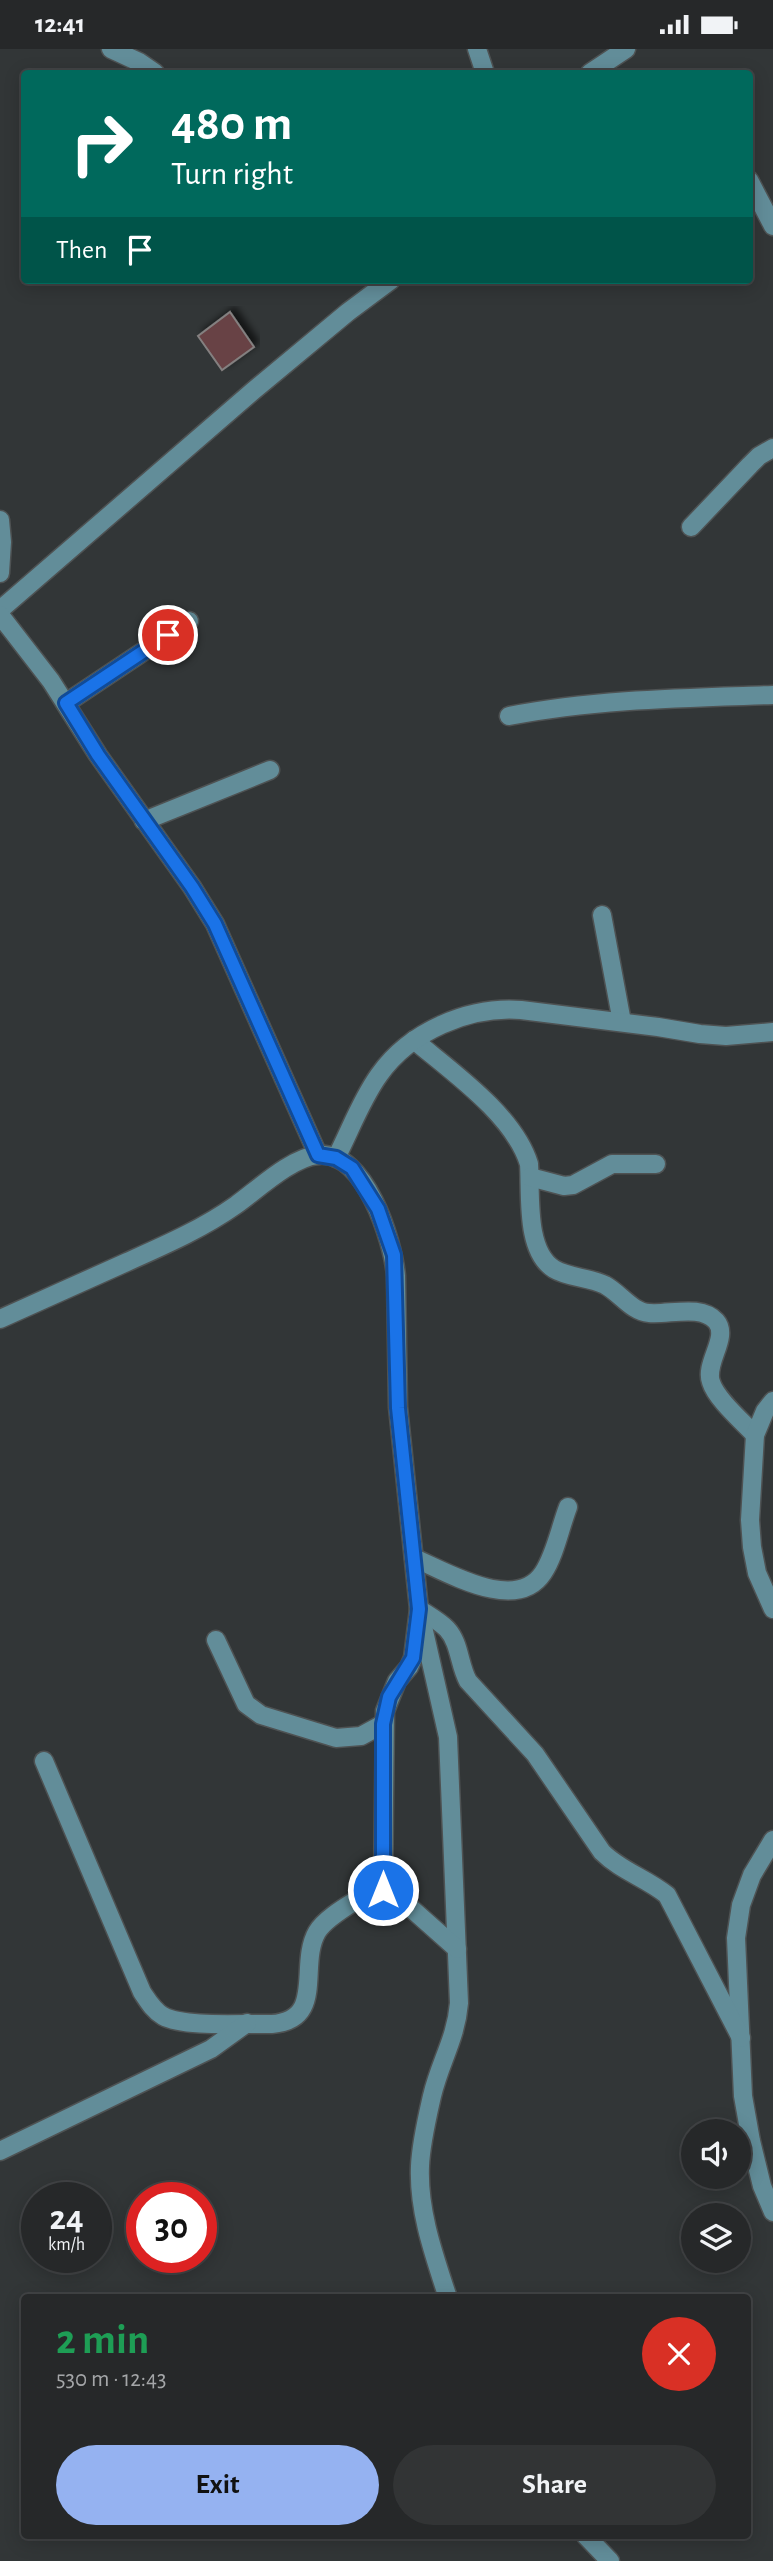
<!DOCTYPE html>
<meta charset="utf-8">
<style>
body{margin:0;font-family:"Alegreya Sans",sans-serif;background:#323435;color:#f1f3f6;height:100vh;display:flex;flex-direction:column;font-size:26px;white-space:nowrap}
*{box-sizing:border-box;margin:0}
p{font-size:23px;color:#a4a6a8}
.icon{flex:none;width:38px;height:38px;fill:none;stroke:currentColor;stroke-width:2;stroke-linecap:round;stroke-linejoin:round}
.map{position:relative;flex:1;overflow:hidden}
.side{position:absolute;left:21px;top:2245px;width:730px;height:245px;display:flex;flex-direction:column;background:#262829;border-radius:7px;box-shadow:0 4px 18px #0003,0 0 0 2px #424446}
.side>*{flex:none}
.guide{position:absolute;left:21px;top:21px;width:732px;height:214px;border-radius:7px;box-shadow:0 4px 18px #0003,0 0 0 2px #424446;background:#00695c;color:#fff;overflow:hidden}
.fabs{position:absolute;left:681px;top:2070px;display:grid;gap:14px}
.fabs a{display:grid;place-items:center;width:70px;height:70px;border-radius:50%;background:#262829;box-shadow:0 4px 18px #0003,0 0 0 2px #424446;font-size:35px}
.speed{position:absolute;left:21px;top:2133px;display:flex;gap:14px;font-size:35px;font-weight:700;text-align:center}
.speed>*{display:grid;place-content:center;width:91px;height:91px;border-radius:50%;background:#262829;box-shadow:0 4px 18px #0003,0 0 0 2px #424446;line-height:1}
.speed small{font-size:18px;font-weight:400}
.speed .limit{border:10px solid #d22;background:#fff;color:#111}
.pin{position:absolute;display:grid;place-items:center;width:60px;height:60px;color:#fff;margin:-30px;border:4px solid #fff;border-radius:50%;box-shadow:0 2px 7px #0007}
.me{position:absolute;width:77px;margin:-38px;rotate:0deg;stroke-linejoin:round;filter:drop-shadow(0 0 5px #0008)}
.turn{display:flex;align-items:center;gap:24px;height:147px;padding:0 35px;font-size:32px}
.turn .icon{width:91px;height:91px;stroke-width:2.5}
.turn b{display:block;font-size:49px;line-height:60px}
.then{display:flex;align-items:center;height:66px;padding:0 35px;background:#0003;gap:14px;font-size:26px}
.round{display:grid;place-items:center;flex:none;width:74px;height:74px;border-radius:37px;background:#323435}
.overview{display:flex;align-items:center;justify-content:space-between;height:119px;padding:0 35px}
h1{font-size:42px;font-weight:600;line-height:52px;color:#1e9e55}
.primary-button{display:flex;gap:14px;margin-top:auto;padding:14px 35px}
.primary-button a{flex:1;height:80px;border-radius:42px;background:#95b2f1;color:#111;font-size:28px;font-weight:600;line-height:80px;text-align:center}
.primary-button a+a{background:#323435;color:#f1f3f6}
.status{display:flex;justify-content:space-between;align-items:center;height:49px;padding:0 35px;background:#262829;direction:ltr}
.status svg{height:19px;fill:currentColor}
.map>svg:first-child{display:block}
</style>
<div class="status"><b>12:41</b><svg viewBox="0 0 49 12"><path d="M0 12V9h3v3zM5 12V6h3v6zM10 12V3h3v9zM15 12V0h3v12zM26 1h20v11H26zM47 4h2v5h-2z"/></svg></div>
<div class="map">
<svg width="773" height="2512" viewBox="0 0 773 2512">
<defs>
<filter id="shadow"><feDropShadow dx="5" dy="-5" stdDeviation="3.5" flood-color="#0009"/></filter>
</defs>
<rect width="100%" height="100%" fill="#323637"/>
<path fill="#674244" stroke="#848080" stroke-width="2" filter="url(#shadow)" d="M230 263 254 298 222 321 198 287Z"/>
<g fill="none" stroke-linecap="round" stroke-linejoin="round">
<g stroke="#4e5253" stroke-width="21">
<g id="minor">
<path d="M111 0 139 13 155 24"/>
<path d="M477 0 485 24"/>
<path d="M590 24 626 0"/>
<path d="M749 131 773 177"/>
<path d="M0 471 2 493 0 524"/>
<path d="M691 478 750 416 759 407 773 399"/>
<path d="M0 561 253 342 348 263 391 231"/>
<path d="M0 566 51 632 98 706 192 838 215 875 318 1106"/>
<path d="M66 654 189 572"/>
<path d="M509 667C596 650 685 649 773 646"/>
<path d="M144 772 270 721"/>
<path d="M602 866 622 973"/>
<path d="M414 991C452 1023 514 1066 529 1115 531 1145 525 1202 554 1220 569 1229 589 1228 605 1236 620 1244 632 1263 649 1264 669 1266 701 1255 716 1272 730 1288 704 1314 711 1333 716 1350 743 1373 755 1386"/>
<path d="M336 1109C350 1082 361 1051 379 1026 410 982 469 957 521 961L658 978 700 985 726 987 773 983"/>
<path d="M530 1128 564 1137 573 1136 612 1115H656"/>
<path d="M0 1270C42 1251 85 1232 127 1213 165 1196 202 1180 236 1156 257 1141 292 1108 318 1106 365 1101 393 1192 396 1227L398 1358 419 1560 448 1688 459 1954C456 1990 440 2013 432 2047 427 2069 421 2094 420 2117 418 2162 434 2206 448 2249"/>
<path d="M773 1352 765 1362 755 1386 750 1471 752 1498 757 1524 773 1560"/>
<path d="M414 1509C447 1523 516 1565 543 1524 555 1506 560 1479 568 1458"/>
<path d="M216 1591 246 1655 261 1666 336 1689 361 1687 383 1675"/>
<path d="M44 1712 142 1943C148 1952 153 1961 163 1967 185 1979 245 1974 272 1975 326 1971 298 1916 317 1883 324 1871 342 1860 355 1852 369 1843 379 1840 395 1845L457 1900"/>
<path d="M773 1791 752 1826 741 1856 736 1889 743 2047 751 2092 762 2137 773 2163"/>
<path d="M383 1841 385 1662 397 1632 409 1618 413 1609 419 1560C428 1566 439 1572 447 1580 460 1594 459 1616 468 1632L535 1705 602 1803C621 1822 646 1829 667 1846L741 1989"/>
<path d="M0 2102 211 2000 247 1974"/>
<path d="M586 2487 610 2512"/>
</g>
</g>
<use href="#minor" stroke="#628d99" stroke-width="18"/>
</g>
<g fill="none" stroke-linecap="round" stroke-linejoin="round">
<g stroke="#114b97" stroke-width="18">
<path id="route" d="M168 586 66 654 98 706 192 838 215 875 318 1106 336 1109 352 1119 378 1160 394 1206 398 1359 419 1560 413 1609 389 1648 383 1675V1841"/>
</g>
<use href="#route" stroke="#1a73e8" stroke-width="12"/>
</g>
</svg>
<div class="fabs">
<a><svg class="icon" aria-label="sound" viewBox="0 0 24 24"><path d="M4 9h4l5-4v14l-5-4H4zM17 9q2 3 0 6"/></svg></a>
<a><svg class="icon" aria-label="layers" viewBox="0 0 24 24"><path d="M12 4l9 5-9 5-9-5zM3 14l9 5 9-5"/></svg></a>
</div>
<div class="speed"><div>24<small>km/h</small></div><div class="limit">30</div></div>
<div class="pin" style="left:168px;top:586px;background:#d93025"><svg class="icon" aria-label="arrive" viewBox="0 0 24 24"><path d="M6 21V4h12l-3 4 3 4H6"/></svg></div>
<svg class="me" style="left:383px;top:1841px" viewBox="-20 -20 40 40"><circle r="17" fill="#1a73e8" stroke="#fff" stroke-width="3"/><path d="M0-11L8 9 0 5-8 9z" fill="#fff"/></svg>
<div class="guide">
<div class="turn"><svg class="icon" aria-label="right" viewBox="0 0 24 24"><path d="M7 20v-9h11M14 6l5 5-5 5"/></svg><div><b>480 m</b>Turn right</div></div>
<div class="then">Then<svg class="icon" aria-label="arrive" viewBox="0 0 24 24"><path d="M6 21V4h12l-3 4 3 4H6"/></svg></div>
</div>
<section class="side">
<div class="overview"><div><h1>2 min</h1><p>530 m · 12:43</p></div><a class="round" style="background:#d93025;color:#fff"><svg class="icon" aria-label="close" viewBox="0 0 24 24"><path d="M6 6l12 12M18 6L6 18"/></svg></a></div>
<div class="primary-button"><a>Exit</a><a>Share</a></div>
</section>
</div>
